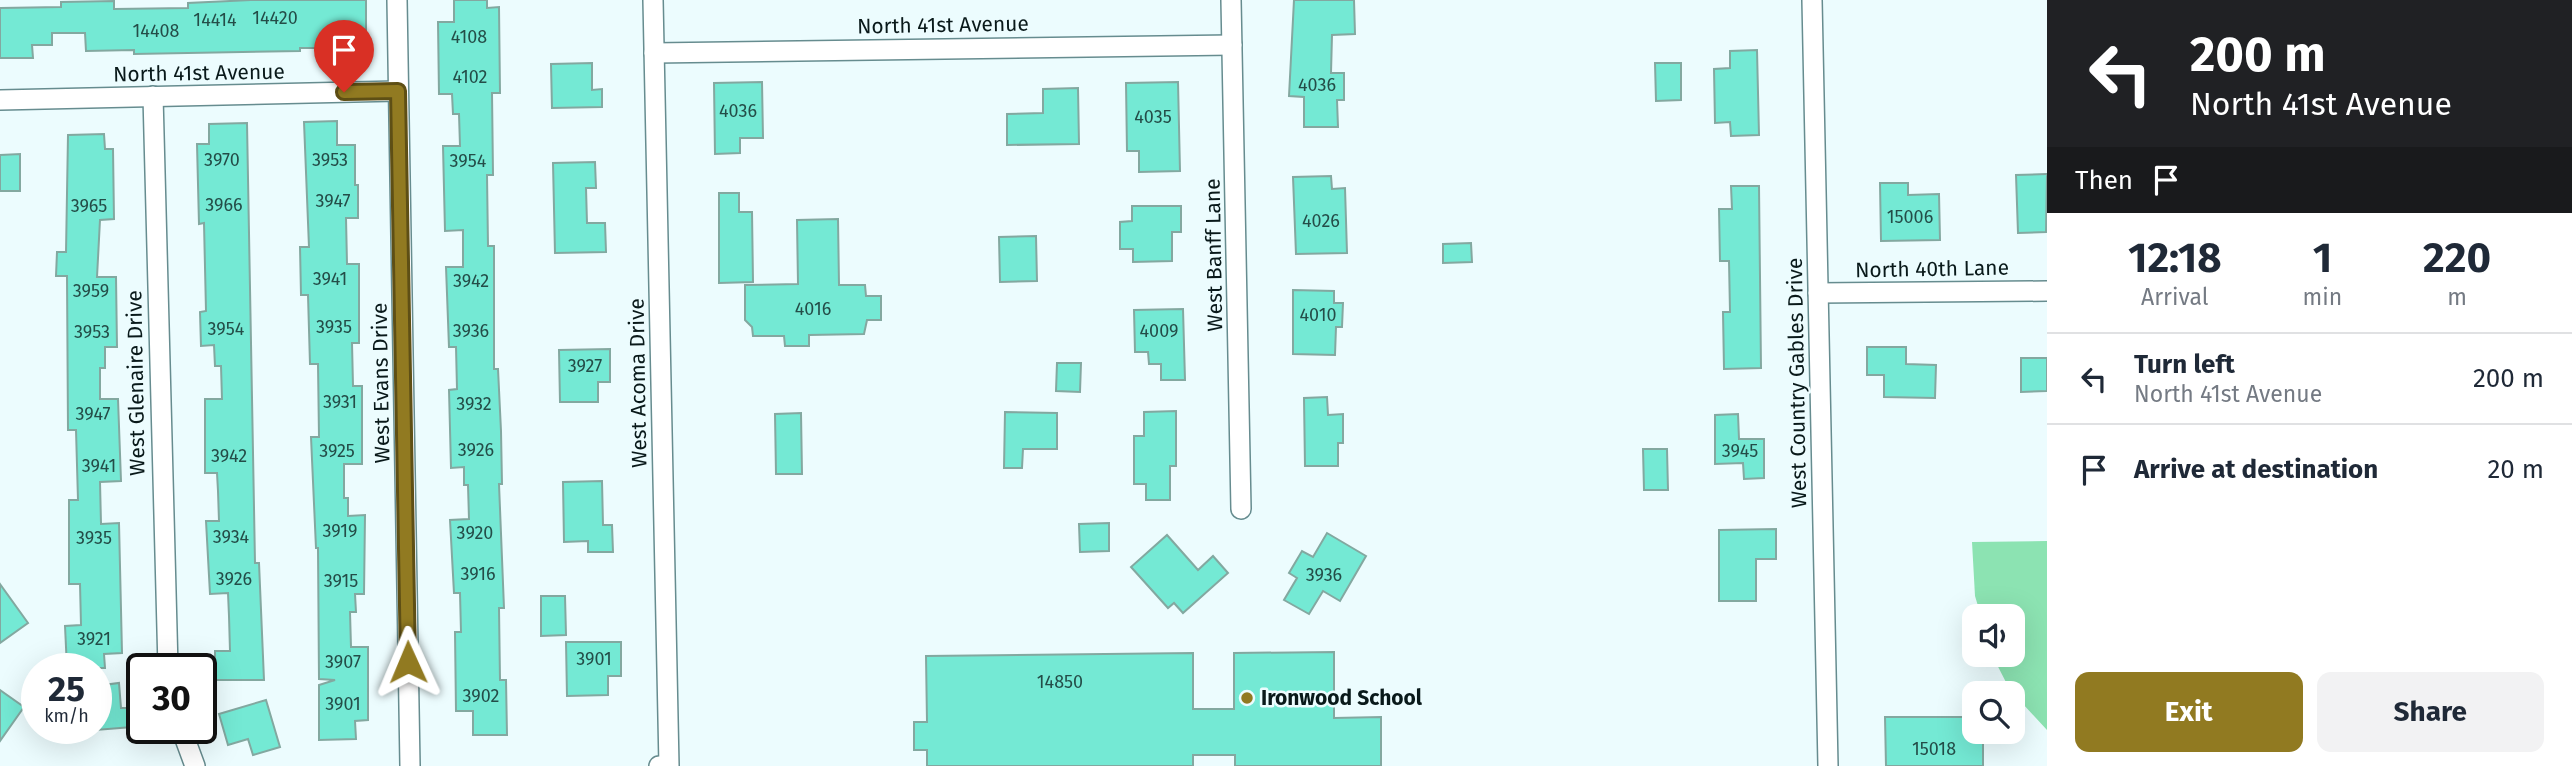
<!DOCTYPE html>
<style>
body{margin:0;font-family:"Fira Sans",sans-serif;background:#f2f2f3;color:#1f2937;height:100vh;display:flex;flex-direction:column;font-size:26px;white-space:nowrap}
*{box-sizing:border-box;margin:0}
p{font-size:23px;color:#747a83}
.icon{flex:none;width:38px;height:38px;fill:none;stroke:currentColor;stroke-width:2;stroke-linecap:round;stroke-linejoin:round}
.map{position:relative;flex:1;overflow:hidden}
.side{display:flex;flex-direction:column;background:#fff;width:525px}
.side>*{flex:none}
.top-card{background:#202124;color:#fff;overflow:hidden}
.fabs{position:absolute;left:1962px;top:604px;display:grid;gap:14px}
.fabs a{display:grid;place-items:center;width:63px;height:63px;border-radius:14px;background:#fff;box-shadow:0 7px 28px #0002;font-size:35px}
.speed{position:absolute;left:21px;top:653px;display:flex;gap:14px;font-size:35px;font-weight:700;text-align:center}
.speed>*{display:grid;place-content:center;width:91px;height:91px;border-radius:50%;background:#fff;box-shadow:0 7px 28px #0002;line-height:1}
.speed small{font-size:18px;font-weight:400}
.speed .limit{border:4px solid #111;border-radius:10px;background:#fff;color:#111}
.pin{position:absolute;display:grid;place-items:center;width:60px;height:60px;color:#fff;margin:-72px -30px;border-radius:50% 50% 50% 0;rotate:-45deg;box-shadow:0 0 7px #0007}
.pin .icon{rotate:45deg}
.me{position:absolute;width:77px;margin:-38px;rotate:359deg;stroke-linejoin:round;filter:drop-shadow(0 0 5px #0008)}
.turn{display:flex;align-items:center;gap:24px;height:147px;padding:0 28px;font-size:32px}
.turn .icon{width:91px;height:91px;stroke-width:2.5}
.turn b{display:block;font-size:49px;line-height:60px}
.then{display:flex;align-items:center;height:66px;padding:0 28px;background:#0003;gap:14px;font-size:26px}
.eta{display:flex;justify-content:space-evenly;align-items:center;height:119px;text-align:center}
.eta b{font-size:42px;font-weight:700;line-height:49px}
.button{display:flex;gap:14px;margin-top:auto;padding:14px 28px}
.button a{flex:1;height:80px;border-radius:14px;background:#917a21;color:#fff;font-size:28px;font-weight:700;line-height:80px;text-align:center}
.button a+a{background:#f2f2f3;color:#1f2937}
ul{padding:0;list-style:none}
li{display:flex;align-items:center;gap:21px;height:91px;padding:0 28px;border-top:2px solid #e0e1e3}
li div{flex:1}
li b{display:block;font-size:26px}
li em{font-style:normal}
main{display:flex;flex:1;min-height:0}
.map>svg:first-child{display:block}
</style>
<main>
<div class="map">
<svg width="2047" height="766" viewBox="0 0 2047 766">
<rect width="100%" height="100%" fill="#ecfcfe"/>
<path fill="#8ce3b2" d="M2047 541V730L2010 690 1992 655 2012 654V616H1981L1975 596 1972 542Z"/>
<g fill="#74e9d4" stroke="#83a8a0" stroke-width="2">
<path d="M251 0H366V30H342V48H300V51L134 54V50L86 51 85 33H52V45H32L33 58H0V8L61 7V2L114 1V9L188 8V3Z"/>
<path d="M454 0H487V8L499 7 500 93H492L493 175H487L488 246H494V369H498L501 431 502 484H499L504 608H499L500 680H506L507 735H473V711H456L455 632H461L460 593H454L450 520 469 519 468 485H464V467L451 468 449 390 457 389 456 347H449L446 267H463V230L445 231 443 146H460L459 114H453L452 94H439L438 22H454Z"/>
<path d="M1294 0H1354L1355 34 1332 35 1331 73H1344V100H1337L1338 127H1304V97L1289 96Z"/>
<path d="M1757 50 1759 135 1731 136 1730 122 1715 123 1714 69 1730 68V51Z"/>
<path d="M592 63V90L602 89V107L552 108 551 64Z"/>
<path d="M1655 63H1681V100L1656 101Z"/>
<path d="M762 82 763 138H740V153L715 154 714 83Z"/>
<path d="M1178 82 1180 171 1139 172V151H1127L1126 83Z"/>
<path d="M1078 88 1079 144 1007 145V114L1043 113V89Z"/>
<path d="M337 121V145H355V185H358V218H346L347 264H359V343H352L353 386H362V464H344V498H348V516L365 515 364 594H355L356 612H350L351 647H368V720L355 721 356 739 319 740V685L335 680 319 679 318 548H316L311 437H319L318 364H310L308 295H301L300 247H309L304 122Z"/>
<path d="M247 123 255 563H259L264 680H215V651H230L229 616 228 593 210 594 206 521H219L218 491 217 473H205V399H222L221 366H215L214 345 201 346 200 312 206 311 204 223 199 224 197 144H209V124Z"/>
<path d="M104 134 105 149H113L114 219 100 220 97 277H116L117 347H105V368H100V399H118L121 481 100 482 101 524 119 523 122 653 104 654 105 668H67L65 626 81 625 80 584H69V500H78L76 430H68L67 276H56L57 252H66L68 135Z"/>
<path d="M20 154V191H0V155Z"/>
<path d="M595 162 596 188H586L587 223H605L606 252 555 253 553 163Z"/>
<path d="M2047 174 2046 232 2018 233 2016 175Z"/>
<path d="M1331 176 1332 189 1345 188 1347 253 1296 254 1293 177Z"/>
<path d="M1880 183H1908V195L1939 194 1940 240 1881 241Z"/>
<path d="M1731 186H1759L1761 368 1724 369 1723 312H1730L1729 261H1720L1719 209H1732Z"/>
<path d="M719 193H739V212H752L753 282 719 283Z"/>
<path d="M1132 206H1181V232H1172V261L1133 262V249H1120V222L1132 221Z"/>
<path d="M838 219 839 285H865L866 296H881V320H867L864 334 809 335V346H785L784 336H753L752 327 745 320V285L798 284 797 220Z"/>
<path d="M1036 236 1037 281 1000 282 999 237Z"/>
<path d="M1471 243 1472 262 1443 263V244Z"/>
<path d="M1293 290 1334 291V303H1343L1342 327H1336L1335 355 1293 354Z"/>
<path d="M1183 309 1185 380H1161V364H1149L1148 352H1135L1134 310Z"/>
<path d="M1867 347H1906V364L1936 365 1935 398 1884 397V375H1867Z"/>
<path d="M610 349V382H598V402H560L559 350Z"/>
<path d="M2021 358H2047V391L2021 392Z"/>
<path d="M1057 363H1081L1080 392 1056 391Z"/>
<path d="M1327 397 1328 415 1343 414V443H1338V466H1305L1304 398Z"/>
<path d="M1176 411V466H1170V500H1146V484H1134V436H1144V412Z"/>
<path d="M1005 412 1057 413V449H1023L1022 468H1004Z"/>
<path d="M801 413 802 474H776L775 414Z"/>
<path d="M1738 414 1739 439H1764V478L1744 479 1743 463 1715 464V415Z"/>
<path d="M1643 449H1667L1668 490H1644Z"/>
<path d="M602 481 603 525H612L613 552H588V541L564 542 563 482Z"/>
<path d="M1109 523V551L1080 552 1079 524Z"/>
<path d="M1776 529V559H1756V601H1719V530Z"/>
<path d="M1327 533 1366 556 1340 601 1323 591 1309 614 1284 600 1297 578 1289 573 1302 551 1313 557Z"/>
<path d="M1167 535 1198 570 1213 556 1228 573 1183 613 1174 603 1168 608 1131 567Z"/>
<path d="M0 584 28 623 0 643Z"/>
<path d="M541 596H565L566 635 541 636Z"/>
<path d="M566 642H621V676H608V695L567 696Z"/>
<path d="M1334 652V718L1381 717V766H1235V755H1193V766H927V750H914V722H927L926 656 1193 653V709H1234V653Z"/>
<path d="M119 683 121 708H130L132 727 96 730V686Z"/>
<path d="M0 690 24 707 0 741Z"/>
<path d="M266 700 280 747 253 755 248 739 228 745 219 714Z"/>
<path d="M1885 717H1974V732H1983V766H1886Z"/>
</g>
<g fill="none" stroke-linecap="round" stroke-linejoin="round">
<g stroke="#668c8f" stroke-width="22">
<g id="minor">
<path d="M397 0 410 766"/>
<path d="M653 0 669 766H659"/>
<path d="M1231 0 1241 509"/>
<path d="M1812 0 1828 766"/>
<path d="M654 53 1232 45"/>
<path d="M153 96 168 668"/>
<path d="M0 100 398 91"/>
<path d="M1818 293 2047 291"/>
<path d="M181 728 195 766"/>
</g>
</g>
<use href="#minor" stroke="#fff" stroke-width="19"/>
</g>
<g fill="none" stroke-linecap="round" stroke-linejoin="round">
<g stroke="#5e4f15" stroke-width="18">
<path id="route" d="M344 92 398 91 408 662"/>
</g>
<use href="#route" stroke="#917a21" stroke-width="12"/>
</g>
<circle fill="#917a21" stroke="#ecfcfe" stroke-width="2.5" cx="1247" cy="698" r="7"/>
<g text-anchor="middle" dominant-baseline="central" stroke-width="5" stroke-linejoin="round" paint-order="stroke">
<g font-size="18" fill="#244d48">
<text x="275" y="18">14420</text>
<text x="215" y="20">14414</text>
<text x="156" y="31">14408</text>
<text x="469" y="37">4108</text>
<text x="470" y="77">4102</text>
<text x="1317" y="85">4036</text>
<text x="738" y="111">4036</text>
<text x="1153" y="117">4035</text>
<text x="222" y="160">3970</text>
<text x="330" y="160">3953</text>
<text x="468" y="161">3954</text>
<text x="333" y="201">3947</text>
<text x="224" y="205">3966</text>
<text x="89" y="206">3965</text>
<text x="1910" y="217">15006</text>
<text x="1321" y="221">4026</text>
<text x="330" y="279">3941</text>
<text x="471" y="281">3942</text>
<text x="91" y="291">3959</text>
<text x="813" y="309">4016</text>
<text x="1318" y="315">4010</text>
<text x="334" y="327">3935</text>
<text x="226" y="329">3954</text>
<text x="471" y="331">3936</text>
<text x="1159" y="331">4009</text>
<text x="92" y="332">3953</text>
<text x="585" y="366">3927</text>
<text x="340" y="402">3931</text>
<text x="474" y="404">3932</text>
<text x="93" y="414">3947</text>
<text x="476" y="450">3926</text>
<text x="337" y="451">3925</text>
<text x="1740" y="451">3945</text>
<text x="229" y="456">3942</text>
<text x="99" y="466">3941</text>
<text x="340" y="531">3919</text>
<text x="475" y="533">3920</text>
<text x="231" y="537">3934</text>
<text x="94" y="538">3935</text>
<text x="478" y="574">3916</text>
<text x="1324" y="575">3936</text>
<text x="234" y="579">3926</text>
<text x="341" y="581">3915</text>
<text x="94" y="639">3921</text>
<text x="594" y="659">3901</text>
<text x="343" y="662">3907</text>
<text x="1060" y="682">14850</text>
<text x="481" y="696">3902</text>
<text x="343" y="704">3901</text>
<text x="1934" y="749">15018</text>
</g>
<g font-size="21" fill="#09191a" stroke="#ecfcfe">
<text transform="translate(943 25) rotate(-1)">North 41st Avenue</text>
<text transform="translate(199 73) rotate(-1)">North 41st Avenue</text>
<text transform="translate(1214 255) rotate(-91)">West Banff Lane</text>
<text transform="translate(1932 269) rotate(-1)">North 40th Lane</text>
<text transform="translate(136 383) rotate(-91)">West Glenaire Drive</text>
<text transform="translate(381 383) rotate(-91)">West Evans Drive</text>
<text transform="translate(638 383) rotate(-91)">West Acoma Drive</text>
<text transform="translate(1797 383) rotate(-91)">West Country Gables Drive</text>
</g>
<g font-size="21" font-weight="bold" fill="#09191a" stroke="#ecfcfe" text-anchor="start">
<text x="1261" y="698">Ironwood School</text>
</g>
</g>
</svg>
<div class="fabs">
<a><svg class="icon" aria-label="sound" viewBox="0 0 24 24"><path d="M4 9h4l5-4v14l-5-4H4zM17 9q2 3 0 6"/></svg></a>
<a><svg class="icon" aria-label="search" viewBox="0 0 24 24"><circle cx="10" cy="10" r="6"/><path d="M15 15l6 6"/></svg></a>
</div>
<div class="speed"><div>25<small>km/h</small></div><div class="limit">30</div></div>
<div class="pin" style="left:344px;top:92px;background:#d93025"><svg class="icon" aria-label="arrive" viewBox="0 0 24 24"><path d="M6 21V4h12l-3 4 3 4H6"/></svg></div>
<svg class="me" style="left:408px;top:662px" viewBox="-20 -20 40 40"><path d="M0-17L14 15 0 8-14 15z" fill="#917a21" stroke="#fff" stroke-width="4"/></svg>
</div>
<section class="side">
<div class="top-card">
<div class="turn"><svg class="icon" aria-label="left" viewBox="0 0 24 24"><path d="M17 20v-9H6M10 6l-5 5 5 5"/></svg><div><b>200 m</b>North 41st Avenue</div></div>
<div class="then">Then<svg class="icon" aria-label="arrive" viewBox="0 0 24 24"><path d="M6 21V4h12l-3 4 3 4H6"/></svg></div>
</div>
<div class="eta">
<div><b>12:18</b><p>Arrival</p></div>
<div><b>1</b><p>min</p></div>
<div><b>220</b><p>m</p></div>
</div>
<ul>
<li><svg class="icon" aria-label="left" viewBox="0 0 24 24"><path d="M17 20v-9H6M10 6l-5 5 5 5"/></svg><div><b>Turn left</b><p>North 41st Avenue</p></div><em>200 m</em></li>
<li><svg class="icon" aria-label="arrive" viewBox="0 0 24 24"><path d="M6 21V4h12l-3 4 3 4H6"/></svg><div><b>Arrive at destination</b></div><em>20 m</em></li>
</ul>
<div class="button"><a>Exit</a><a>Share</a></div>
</section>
</main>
